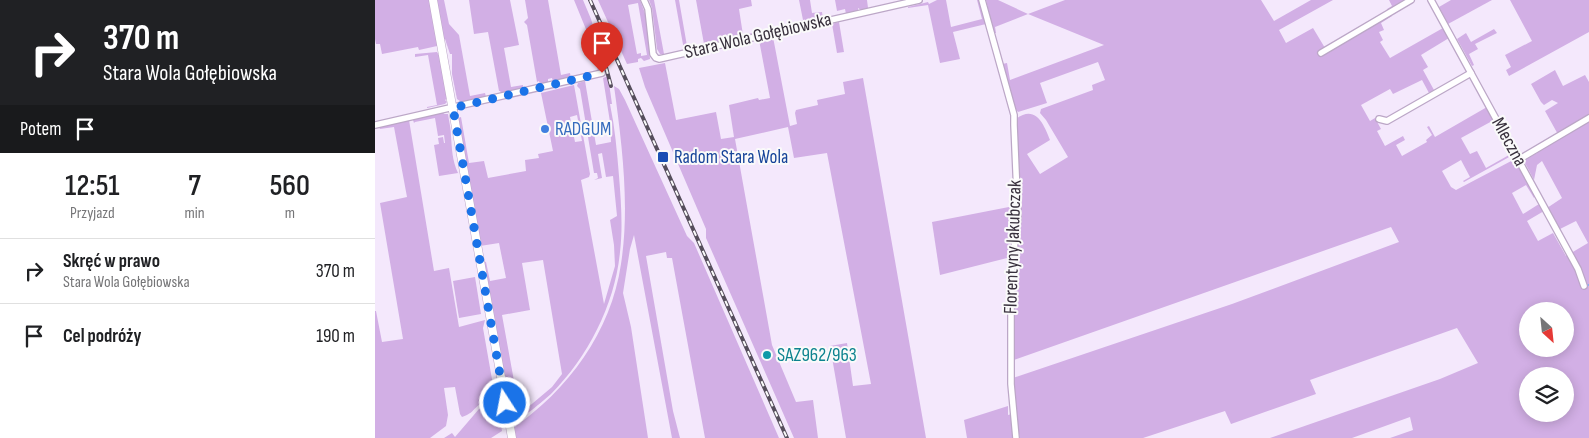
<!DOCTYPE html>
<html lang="pl">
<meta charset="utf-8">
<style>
body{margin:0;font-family:"Sofia Sans Condensed",sans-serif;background:#f2f2f2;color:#202124;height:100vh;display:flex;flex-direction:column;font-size:19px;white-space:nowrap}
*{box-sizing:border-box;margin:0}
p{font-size:16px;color:#757577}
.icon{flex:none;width:28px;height:28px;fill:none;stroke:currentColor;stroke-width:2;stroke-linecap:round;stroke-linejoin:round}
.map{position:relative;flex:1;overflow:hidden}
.details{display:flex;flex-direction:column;background:#fff;width:375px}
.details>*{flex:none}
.hud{background:#202124;color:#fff;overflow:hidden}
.needle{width:32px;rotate:153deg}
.tools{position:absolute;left:1144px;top:302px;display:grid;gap:10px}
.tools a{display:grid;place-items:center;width:55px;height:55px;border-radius:50%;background:#fff;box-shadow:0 2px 12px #0003;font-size:25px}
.pin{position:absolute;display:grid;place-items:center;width:42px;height:42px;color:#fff;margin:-51px -21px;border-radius:50% 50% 50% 0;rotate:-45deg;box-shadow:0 0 5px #0007}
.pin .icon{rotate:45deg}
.me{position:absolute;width:55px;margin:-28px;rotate:349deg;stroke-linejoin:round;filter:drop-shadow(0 0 4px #0008)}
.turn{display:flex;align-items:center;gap:18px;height:105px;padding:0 20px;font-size:22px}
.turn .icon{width:65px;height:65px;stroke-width:2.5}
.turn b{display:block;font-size:35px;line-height:42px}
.then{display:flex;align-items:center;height:48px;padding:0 20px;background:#0003;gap:10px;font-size:19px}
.eta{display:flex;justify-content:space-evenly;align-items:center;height:85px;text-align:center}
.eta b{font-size:30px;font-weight:600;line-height:35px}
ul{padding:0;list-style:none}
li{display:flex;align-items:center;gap:15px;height:65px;padding:0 20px;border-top:1px solid #e0e0e0}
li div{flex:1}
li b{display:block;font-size:19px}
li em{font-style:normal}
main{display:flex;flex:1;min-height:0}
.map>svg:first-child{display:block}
</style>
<main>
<section class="details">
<div class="hud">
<div class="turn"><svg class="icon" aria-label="right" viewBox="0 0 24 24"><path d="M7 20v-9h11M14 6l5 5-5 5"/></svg><div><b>370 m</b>Stara Wola Gołębiowska</div></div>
<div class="then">Potem<svg class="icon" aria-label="arrive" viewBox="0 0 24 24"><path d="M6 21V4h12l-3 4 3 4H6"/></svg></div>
</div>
<div class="eta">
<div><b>12:51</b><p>Przyjazd</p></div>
<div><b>7</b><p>min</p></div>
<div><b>560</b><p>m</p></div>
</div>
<ul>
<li><svg class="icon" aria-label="right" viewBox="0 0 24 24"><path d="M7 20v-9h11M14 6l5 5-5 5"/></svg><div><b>Skręć w prawo</b><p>Stara Wola Gołębiowska</p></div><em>370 m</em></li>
<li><svg class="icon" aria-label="arrive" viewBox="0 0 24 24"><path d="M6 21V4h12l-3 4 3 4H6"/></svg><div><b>Cel podróży</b></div><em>190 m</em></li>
</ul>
</section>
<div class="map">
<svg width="1214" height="438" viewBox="0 0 1214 438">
<rect width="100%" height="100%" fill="#f4e8fc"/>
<g fill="#d2afe5" fill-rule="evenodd">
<path d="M0 0H55L63 43 62 46 44 50 43 47 7 54 5 44H1L0 39Z"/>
<path d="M61 0H69L74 24 84 35 95 96 110 93 111 97 88 103 82 99 77 74V54H75L70 39H68Z"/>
<path d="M94 0H135L144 45 129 48 136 87 148 85V89L127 94 125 91H124L113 32 99 34Z"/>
<path d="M150 0H173L186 75 195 73 196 78 178 82 177 78 173 79V83L165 85 164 81 162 82 152 25 149 22 153 18Z"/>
<path d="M199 0H208L216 19 231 69 223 71 217 44Z"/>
<path d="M223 0H265L271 16 275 59 269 61 266 58 263 59V62L252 64ZM263 3 272 55 266 56V53L262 54 253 5Z"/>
<path d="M274 0H279L289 54H285L282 49 277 8Z"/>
<path d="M300 0H304L312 46 320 45V49L312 51 309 50Z"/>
<path d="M321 0H376L377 6 364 9 368 35 377 33 378 35 346 43 345 41 341 44 326 47 325 45 329 44Z"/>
<path d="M424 0H435L437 13 447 12 448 19 441 21 440 19H437L438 21 426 24 425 21 428 20Z"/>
<path d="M460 0H492L493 8 486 10 483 8V11L471 14 470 9 462 11Z"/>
<path d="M562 0H571L576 27 607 19 602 0H605L611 24 578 32 585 59 565 63 553 5 533 8V7L553 2 554 4Z"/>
<path d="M611 0H623L653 14 690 0H886L899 21 936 0H958L904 30 911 43 938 28 950 48 1011 13 1012 9 1017 6 1014 0H1040L1016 14 1017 16 1006 23 1009 30 1004 32 1008 40 1005 42 1015 58 1068 28 1074 38 1046 55 1053 67 1048 70 1059 90 1054 93 1047 80 1018 94 1015 89 986 105 995 121 1000 118 1006 129 1002 131 1010 146 1028 136 1030 140 1021 145 1027 156 1052 142 1051 140 1057 135 1052 127 1054 126 1060 137 1112 107 1119 120 1086 138 1095 154 1102 151 1111 168 1134 155 1128 142 1130 141 1137 153 1136 156 1089 182 1088 181 1095 177 1086 160 1067 171 1076 187 1081 190 1140 159 1160 196 1159 198 1151 185 1137 193 1148 214 1164 204 1169 211 1152 221 1163 241 1178 233 1191 256 1213 243 1201 221 1183 230 1172 208 1187 198 1167 161 1162 165 1159 180 1150 163 1151 159 1162 153 1161 152 1185 138 1170 111 1183 103 1177 100 1169 105 1166 102 1156 84 1180 70 1188 86 1210 75 1214 82V438H1015L1038 430 1035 417 977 438H895L1065 379 1103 363 1082 328 935 380 941 394 856 424 850 411 768 438H645L643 429 639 438H592L589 420 633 406V415L640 413 638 378 857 304 1024 242 1016 227 639 360V270L644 233 645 210 644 181 648 179 643 176 641 119C661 104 669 125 675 140L652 154 665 174 693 157 671 120 665 113 666 109 718 90 717 85 730 80 723 62 665 83 672 103 643 112 638 106 627 64 632 63 635 80 729 45 653 14 620 27 621 33H619ZM1152 311H1190V349H1152ZM1152 376H1190V414H1152Z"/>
<path d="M1076 0H1117L1073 24 1064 7Z"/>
<path d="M1135 0H1214V32L1134 76 1131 70 1136 67 1130 55 1157 41Z"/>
<path d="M464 22 469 52 462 53 457 24Z"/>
<path d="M1119 29 1122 33 1100 44 1103 49 1094 54 1099 65 1097 66 1082 39 1091 33 1096 42Z"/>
<path d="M398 37 415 126 422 124 420 113 421 110 443 105 442 100 470 94 468 82 488 78 551 438H471L455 346 472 343 478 386 496 384 452 153 419 158 413 127 360 139 397 345 421 402 438 400 443 438H419L331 238V229L270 87 264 68 290 63 301 120 341 112 346 139 359 137 354 105 383 98 384 100 395 98 384 40Z"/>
<path d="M62 52 66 59 73 98 70 100 72 102 70 104 52 108V107L62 105 53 55 40 57V54Z"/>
<path d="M233 76 237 104H235C240 128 242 152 244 176 246 201 248 227 245 252 240 304 213 357 176 394 164 405 150 415 137 425L108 261 111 262 115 281 131 278 124 243 105 246 83 118 86 117 94 163 109 161 113 178 151 171 150 160 164 158 163 154 178 151 166 93 199 85 215 174 214 177 206 180 229 304 240 266 239 245 235 220 242 216 238 176 231 177 227 153 223 154 227 178 219 180 223 178 222 173H219L205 89 202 86 203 83 210 81 221 145 236 142 235 122 228 78ZM202 115 207 141 200 142 195 117ZM168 260 187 374 177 387 145 414 127 315 155 310 147 263Z"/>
<path d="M239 86 244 89 250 100 312 236 319 243 404 438H330L297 258H292L291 252 271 256 298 411 305 438H297L259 235 255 249 248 293 256 327 273 438H140L138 428C193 390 236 332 246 264 255 206 247 144 239 86Z"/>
<path d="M68 112 69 114H73C74 121 76 129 76 136 77 149 77 160 83 173L64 176 59 145 64 144 63 138 68 137 69 143H70L69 135 63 136 60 118 40 122 39 123 38 120Z"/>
<path d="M34 120 59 271 74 268 84 327 110 320 108 328 121 402C98 400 104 412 87 417L85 414 80 387 69 388 73 415 71 426 55 438H0V311H1L7 342 28 339 5 203 32 197 19 127 5 129 4 127Z"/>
<path d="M639 206 636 257 565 275 557 222Z"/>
<path d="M100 277 106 314 84 318 78 281Z"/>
<path d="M122 404 127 431 116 438H69L77 433 80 437 104 409Z"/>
</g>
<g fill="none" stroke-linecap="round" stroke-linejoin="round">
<path stroke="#8bb1f5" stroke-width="2" d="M1213 285H1214"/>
<g stroke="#bca7c7" stroke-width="8">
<g id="minor">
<path d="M269 0 273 9 278 54 281 58 284 59 544 0"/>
<path d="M607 0 639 115V125L643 218 636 273V384L641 438"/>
<path d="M1056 0 1203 269 1209 286"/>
<path d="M946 53 1036 0"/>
<path d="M1004 119 1012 121 1096 73"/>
<path d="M0 125 227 73"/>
<path d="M1143 160 1214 118"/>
</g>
</g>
<g stroke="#bca7c7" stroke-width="9">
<path id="major" d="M58 0 137 438"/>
</g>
<use href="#minor" stroke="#fff" stroke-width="5.5"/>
<use href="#major" stroke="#fff" stroke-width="8"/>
<g stroke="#564e5c" stroke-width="4">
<g id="rail">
<path d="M215 0 412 438"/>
<path d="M220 26 236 86"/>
</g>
</g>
<use href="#rail" stroke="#fafafa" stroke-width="2" stroke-dasharray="5.5" stroke-linecap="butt"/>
</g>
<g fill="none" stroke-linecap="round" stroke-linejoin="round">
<path stroke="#1a73e8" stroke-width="9" stroke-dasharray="0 16.2" d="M130 403 78 108 227 73"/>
</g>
<circle fill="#3f7fe0" stroke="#fafafa" stroke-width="2" cx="170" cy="129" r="5"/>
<rect fill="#1a4fb4" stroke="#fafafa" stroke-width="2" x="282" y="151" width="12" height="12" rx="2.5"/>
<circle fill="#0f9aa8" stroke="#fafafa" stroke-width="2" cx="392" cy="355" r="5"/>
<g text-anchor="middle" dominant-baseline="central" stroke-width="4" stroke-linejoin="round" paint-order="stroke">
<g font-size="19" fill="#38303d" stroke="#fafafa">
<text transform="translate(383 36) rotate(-13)">Stara Wola Gołębiowska</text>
<text transform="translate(1134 142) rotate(61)">Mleczna</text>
<text transform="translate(638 247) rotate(-88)">Florentyny Jakubczak</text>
</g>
<g font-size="19" fill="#366cbe" stroke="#fafafa" text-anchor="start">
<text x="180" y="129">RADGUM</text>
</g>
<g font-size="19" fill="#164399" stroke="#fafafa" text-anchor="start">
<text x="299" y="157">Radom Stara Wola</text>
</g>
<g font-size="19" fill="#0d838f" stroke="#fafafa" text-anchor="start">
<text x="402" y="355">SAZ962/963</text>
</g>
</g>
</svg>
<div class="tools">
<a><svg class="needle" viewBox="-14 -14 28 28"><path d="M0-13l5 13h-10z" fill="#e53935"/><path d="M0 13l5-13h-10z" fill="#757577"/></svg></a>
<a><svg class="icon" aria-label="layers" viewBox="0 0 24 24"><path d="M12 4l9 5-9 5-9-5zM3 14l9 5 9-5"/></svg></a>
</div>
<div class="pin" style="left:227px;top:73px;background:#d93025"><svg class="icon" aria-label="arrive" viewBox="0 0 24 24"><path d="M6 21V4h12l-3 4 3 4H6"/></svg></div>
<svg class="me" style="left:130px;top:403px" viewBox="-20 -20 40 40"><circle r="17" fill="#1a73e8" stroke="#fff" stroke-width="3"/><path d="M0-11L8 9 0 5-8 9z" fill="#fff"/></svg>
</div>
</main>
